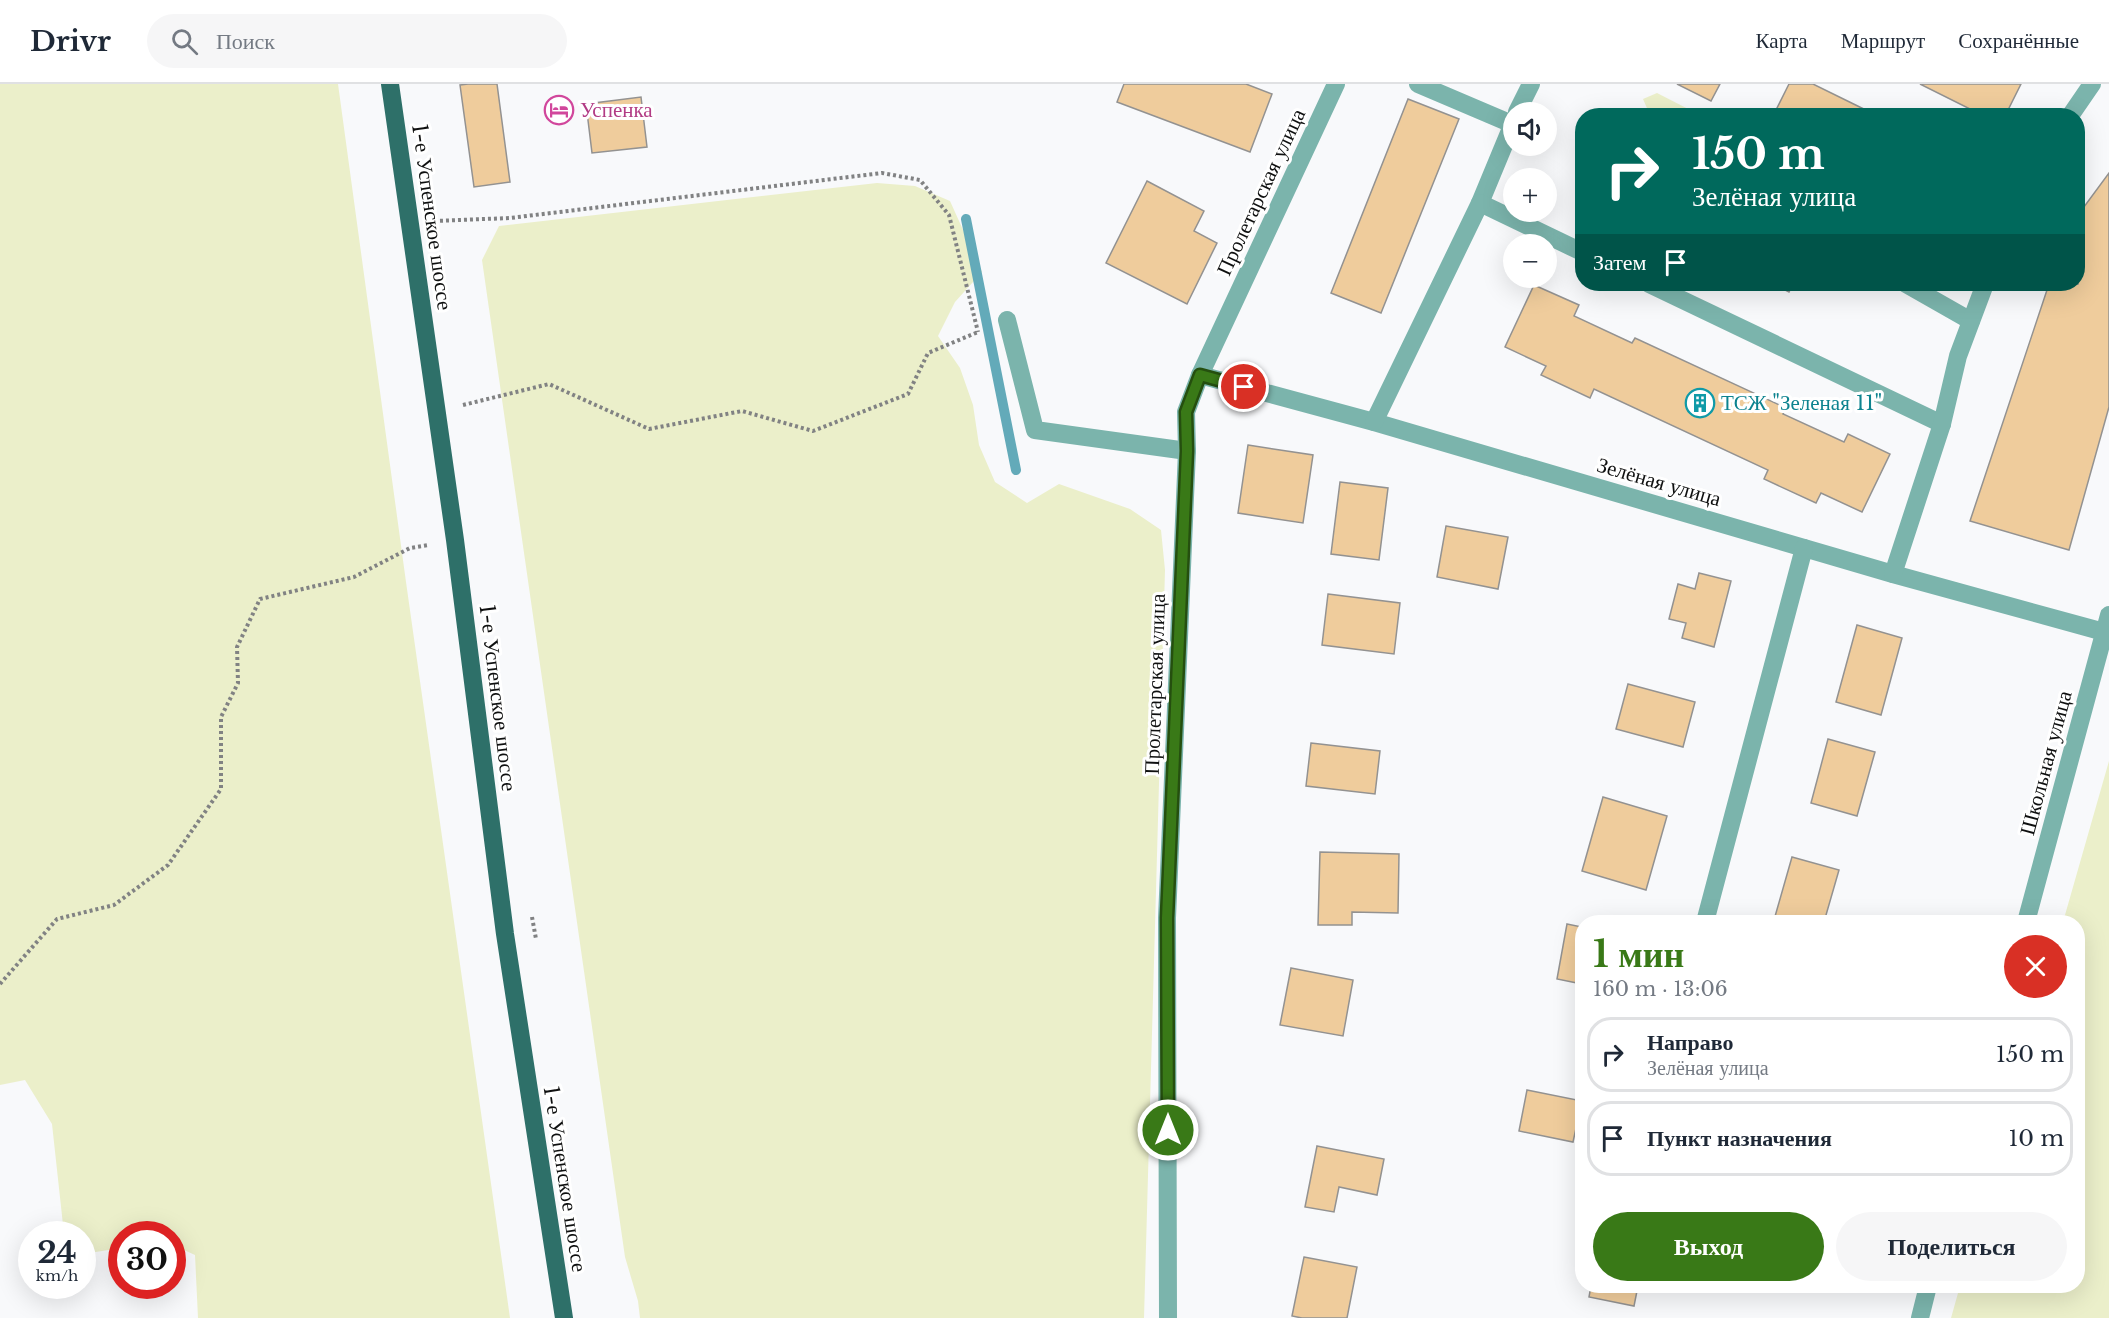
<!DOCTYPE html>
<html lang="ru">
<meta charset="utf-8">
<style>
body{margin:0;font-family:"Libre Baskerville",serif;background:#f6f6f7;color:#1f2937;height:100vh;display:flex;flex-direction:column;font-size:22px;white-space:nowrap}
*{box-sizing:border-box;margin:0}
p{font-size:20px;color:#747a83}
.icon{flex:none;width:33px;height:33px;fill:none;stroke:currentColor;stroke-width:2;stroke-linecap:round;stroke-linejoin:round}
.map{position:relative;flex:1;overflow:hidden}
.details{position:absolute;left:1575px;top:831px;width:510px;height:378px;display:flex;flex-direction:column;background:#fff;border-radius:24px;box-shadow:0 6px 24px #0002}
.details>*{flex:none}
.banner{position:absolute;left:1575px;top:24px;width:510px;height:183px;border-radius:24px;box-shadow:0 6px 24px #0002;background:#00695c;color:#fff;overflow:hidden}
.tools{position:absolute;left:1503px;top:18px;display:grid;gap:12px}
.tools a{display:grid;place-items:center;width:54px;height:54px;border-radius:50%;background:#fff;box-shadow:0 6px 24px #0002;font-size:30px}
.speed{position:absolute;left:18px;top:1137px;display:flex;gap:12px;font-size:30px;font-weight:700;text-align:center}
.speed>*{display:grid;place-content:center;width:78px;height:78px;border-radius:50%;background:#fff;box-shadow:0 6px 24px #0002;line-height:1}
.speed small{font-size:15px;font-weight:400}
.speed .limit{border:9px solid #d22;background:#fff;color:#111}
.pin{position:absolute;display:grid;place-items:center;width:51px;height:51px;color:#fff;margin:-26px;border:3px solid #fff;border-radius:50%;box-shadow:0 2px 6px #0007}
.me{position:absolute;width:66px;margin:-33px;rotate:0deg;stroke-linejoin:round;filter:drop-shadow(0 0 4px #0008)}
.turn{display:flex;align-items:center;gap:21px;height:126px;padding:0 18px;font-size:27px}
.turn .icon{width:78px;height:78px;stroke-width:2.5}
.turn b{display:block;font-size:42px;line-height:51px}
.then{display:flex;align-items:center;height:57px;padding:0 18px;background:#0003;gap:12px;font-size:22px}
.round{display:grid;place-items:center;flex:none;width:63px;height:63px;border-radius:32px;background:#f6f6f7}
.summary{display:flex;align-items:center;justify-content:space-between;height:102px;padding:0 18px}
h1{font-size:36px;font-weight:700;line-height:45px;color:#397917}
.cta{display:flex;gap:12px;margin-top:auto;padding:12px 18px}
.cta a{flex:1;height:69px;border-radius:36px;background:#397917;color:#fff;font-size:24px;font-weight:700;line-height:69px;text-align:center}
.cta a+a{background:#f6f6f7;color:#1f2937}
ul{padding:0;list-style:none}
li{display:flex;align-items:center;gap:18px;height:75px;margin:0 12px 9px;padding:0 6px;border:3px solid #e0e1e3;border-radius:24px}
li div{flex:1}
li b{display:block;font-size:22px}
li em{font-style:normal}
header{display:flex;align-items:center;gap:36px;box-sizing:border-box;height:84px;padding:0 30px;background:#fff;border-bottom:2px solid #e0e1e3}
header strong{font-size:28px}
nav{display:flex;gap:33px;margin-inline-start:auto;font-size:21px}
.search{width:420px;height:54px;background:#f6f6f7;display:flex;align-items:center;gap:15px;box-sizing:border-box;padding:0 21px;border-radius:33px;color:#747a83;font-size:22px}
.map>svg:first-child{display:block}
</style>
<header>
<strong>Drivr</strong>
<div class="search"><svg class="icon" aria-label="search" viewBox="0 0 24 24"><circle cx="10" cy="10" r="6"/><path d="M15 15l6 6"/></svg>Поиск</div>
<nav><a>Карта</a><a>Маршрут</a><a>Сохранённые</a></nav>
</header>
<div class="map">
<svg width="2109" height="1234" viewBox="0 0 2109 1234">
<rect width="100%" height="100%" fill="#f8f9fb"/>
<g fill="#ebefca">
<path d="M0 0H338L406 498 510 1234H198L195 1171 173 1161 172 1150H122L121 1164 83 1170 82 1150H64L52 1040 25 996 0 1001Z"/>
<path d="M1657 9 1698 30 1697 31H1650L1643 15Z"/>
<path d="M877 99 915 102 950 117 982 188 955 218 938 252 960 284 973 321 979 361 995 398 1027 419 1059 400 1130 425 1161 446 1165 486 1144 1234H640L638 1217 625 1173 482 176 499 142Z"/>
<path d="M2109 677V1234H1951L1960 1202H2078V838H2063Z"/>
</g>
<g fill="none" stroke-linecap="round" stroke-linejoin="round">
<path stroke="#63aab9" stroke-width="10" d="M966 135 1016 386"/>
</g>
<g fill="#efcc9c" stroke="#939291" stroke-width="1.5">
<path d="M468 0H497L510 98 474 103 460 1Z"/>
<path d="M1124 0H1246L1272 10 1250 68 1117 18Z"/>
<path d="M1677 0H1720L1711 17Z"/>
<path d="M1789 0H1813L1876 31 1773 32Z"/>
<path d="M1920 0H2021L2005 32H1984Z"/>
<path d="M641 13 647 63 592 69 586 20Z"/>
<path d="M1408 15 1459 35 1381 229 1331 209Z"/>
<path d="M2109 89V323L2069 466 1970 437 2049 200H2078V131Z"/>
<path d="M1147 97 1204 127 1194 147 1217 159 1187 220 1106 179Z"/>
<path d="M1773 200H1793L1789 208Z"/>
<path d="M1534 201 1579 221 1574 232 1632 259 1635 254 1786 324 1783 330 1844 358 1848 350 1890 370 1862 428 1821 409 1816 419 1764 395 1768 386 1594 305 1590 314 1541 291 1546 282 1505 263Z"/>
<path d="M1248 361 1313 371 1303 439 1238 429Z"/>
<path d="M1340 398 1388 404 1379 476 1331 470Z"/>
<path d="M1446 442 1508 453 1498 505 1437 493Z"/>
<path d="M1699 489 1731 497 1714 563 1682 554 1686 539 1669 535 1678 500 1695 505Z"/>
<path d="M1328 510 1400 519 1394 570 1322 561Z"/>
<path d="M1857 541 1902 554 1881 631 1836 618Z"/>
<path d="M1628 600 1695 618 1683 663 1616 645Z"/>
<path d="M1828 655 1875 668 1857 732 1811 719Z"/>
<path d="M1311 659 1380 667 1375 710 1306 702Z"/>
<path d="M1603 713 1667 732 1646 806 1582 787Z"/>
<path d="M1320 768 1399 770 1398 829 1352 828V841H1318Z"/>
<path d="M1792 773 1839 786 1824 838H1783L1774 836Z"/>
<path d="M1567 840 1582 843V900L1557 895Z"/>
<path d="M1291 884 1353 896 1343 952 1280 941Z"/>
<path d="M1527 1006 1582 1017 1573 1058 1519 1047Z"/>
<path d="M1317 1062 1384 1075 1377 1111 1339 1103 1334 1128 1305 1123Z"/>
<path d="M1304 1173 1357 1183 1347 1234H1302L1292 1232Z"/>
<path d="M1591 1202H1638L1634 1222 1589 1213Z"/>
</g>
<g fill="none" stroke-linecap="round" stroke-linejoin="round">
<g stroke="#818283" stroke-width="4" stroke-dasharray="3 3" stroke-linecap="butt">
<path d="M434 137 510 134 882 89 920 96 949 131 978 248"/>
<path d="M463 321 549 300 649 345 742 327 813 347 908 310 928 269 978 248"/>
<path d="M532 833 536 855"/>
<path d="M0 900 57 835 114 821 168 781 221 705V633L238 599 237 563 260 515 354 493 410 464 429 461"/>
</g>
<g stroke="#7bb4ac" stroke-width="18">
<path d="M1418 0 1512 40"/>
<path d="M1517 28 1531 0"/>
<path d="M2070 32 2092 0"/>
<path d="M1480 119 1514 37"/>
<path d="M1649 200 1942 340"/>
<path d="M1906 200 1971 237"/>
<path d="M1007 236 1035 346 1187 367"/>
<path d="M1200 291 1374 338 1893 490 2104 548"/>
<path d="M1374 338 1480 119 1582 168"/>
<path d="M1893 490 1942 340 1958 272 1985 200"/>
<path d="M1705 838 1804 464"/>
<path d="M2026 838 2109 531"/>
<path d="M1168 1234 1167 834 1187 367 1186 328 1200 291 1336 0"/>
<path d="M1920 1234 1928 1202"/>
</g>
<path stroke="#2e7069" stroke-width="18" d="M390 0 455 456 505 850 564 1234"/>
</g>
<g fill="none" stroke-linecap="round" stroke-linejoin="round">
<g stroke="#254f0f" stroke-width="15">
<path id="route" d="M1168 1046 1167 834 1187 367 1186 328 1200 291 1244 303"/>
</g>
<use href="#route" stroke="#397917" stroke-width="10"/>
</g>
<defs>
<g id="hotel-ring" transform="scale(1.5)"><circle r="9.5" fill="#fff" stroke="#d1479c" stroke-width="1.5"/><path d="M-6-4.5h1.5V1H6V5H4.5V3h-9V5H-6ZM-4 0a1.8 1.8 0 1 1 3.6 0ZM.5 0V-2.5h3Q6-2.5 6 0Z" fill="#d1479c"/></g>
<g id="building-ring" transform="scale(1.5)"><circle r="9.5" fill="#fff" stroke="#0f9aa8" stroke-width="1.5"/><path d="M-4-6H4V6H1V3H-1V6H-4ZM-2.5-4.3h1.7v1.8h-1.7ZM.8-4.3h1.7v1.8H.8ZM-2.5-1h1.7V.8h-1.7ZM.8-1h1.7V.8H.8Z" fill="#0f9aa8"/></g>
</defs>
<g fill-rule="evenodd">
<use href="#hotel-ring" x="559" y="26"/>
<use href="#building-ring" x="1700" y="319"/>
</g>
<g text-anchor="middle" dominant-baseline="central" stroke-width="6" stroke-linejoin="round" paint-order="stroke">
<g font-size="21" fill="#b23c85" stroke="#fff" text-anchor="start">
<text x="580" y="26">Успенка</text>
</g>
<g font-size="21" fill="#0f1010" stroke="#fff">
<text transform="translate(1261 108) rotate(-65)">Пролетарская улица</text>
<text transform="translate(432 133) rotate(82)">1-е Успенское шоссе</text>
<text transform="translate(1659 398) rotate(16)">Зелёная улица</text>
<text transform="translate(1155 600) rotate(-88)">Пролетарская улица</text>
<text transform="translate(498 614) rotate(83)">1-е Успенское шоссе</text>
<text transform="translate(2046 679) rotate(-75)">Школьная улица</text>
<text transform="translate(565 1095) rotate(81)">1-е Успенское шоссе</text>
</g>
<g font-size="21" fill="#0d838f" stroke="#fff" text-anchor="start">
<text x="1721" y="319">ТСЖ "Зеленая 11"</text>
</g>
</g>
</svg>
<div class="tools">
<a><svg class="icon" aria-label="sound" viewBox="0 0 24 24"><path d="M4 9h4l5-4v14l-5-4H4zM17 9q2 3 0 6"/></svg></a>
<a>+</a>
<a>−</a>
</div>
<div class="speed"><div>24<small>km/h</small></div><div class="limit">30</div></div>
<div class="pin" style="left:1244px;top:303px;background:#d93025"><svg class="icon" aria-label="arrive" viewBox="0 0 24 24"><path d="M6 21V4h12l-3 4 3 4H6"/></svg></div>
<svg class="me" style="left:1168px;top:1046px" viewBox="-20 -20 40 40"><circle r="17" fill="#397917" stroke="#fff" stroke-width="3"/><path d="M0-11L8 9 0 5-8 9z" fill="#fff"/></svg>
<div class="banner">
<div class="turn"><svg class="icon" aria-label="right" viewBox="0 0 24 24"><path d="M7 20v-9h11M14 6l5 5-5 5"/></svg><div><b>150 m</b>Зелёная улица</div></div>
<div class="then">Затем<svg class="icon" aria-label="arrive" viewBox="0 0 24 24"><path d="M6 21V4h12l-3 4 3 4H6"/></svg></div>
</div>
<section class="details">
<div class="summary"><div><h1>1 мин</h1><p>160 m · 13:06</p></div><a class="round" style="background:#d93025;color:#fff"><svg class="icon" aria-label="close" viewBox="0 0 24 24"><path d="M6 6l12 12M18 6L6 18"/></svg></a></div>
<ul>
<li><svg class="icon" aria-label="right" viewBox="0 0 24 24"><path d="M7 20v-9h11M14 6l5 5-5 5"/></svg><div><b>Направо</b><p>Зелёная улица</p></div><em>150 m</em></li>
<li><svg class="icon" aria-label="arrive" viewBox="0 0 24 24"><path d="M6 21V4h12l-3 4 3 4H6"/></svg><div><b>Пункт назначения</b></div><em>10 m</em></li>
</ul>
<div class="cta"><a>Выход</a><a>Поделиться</a></div>
</section>
</div>
